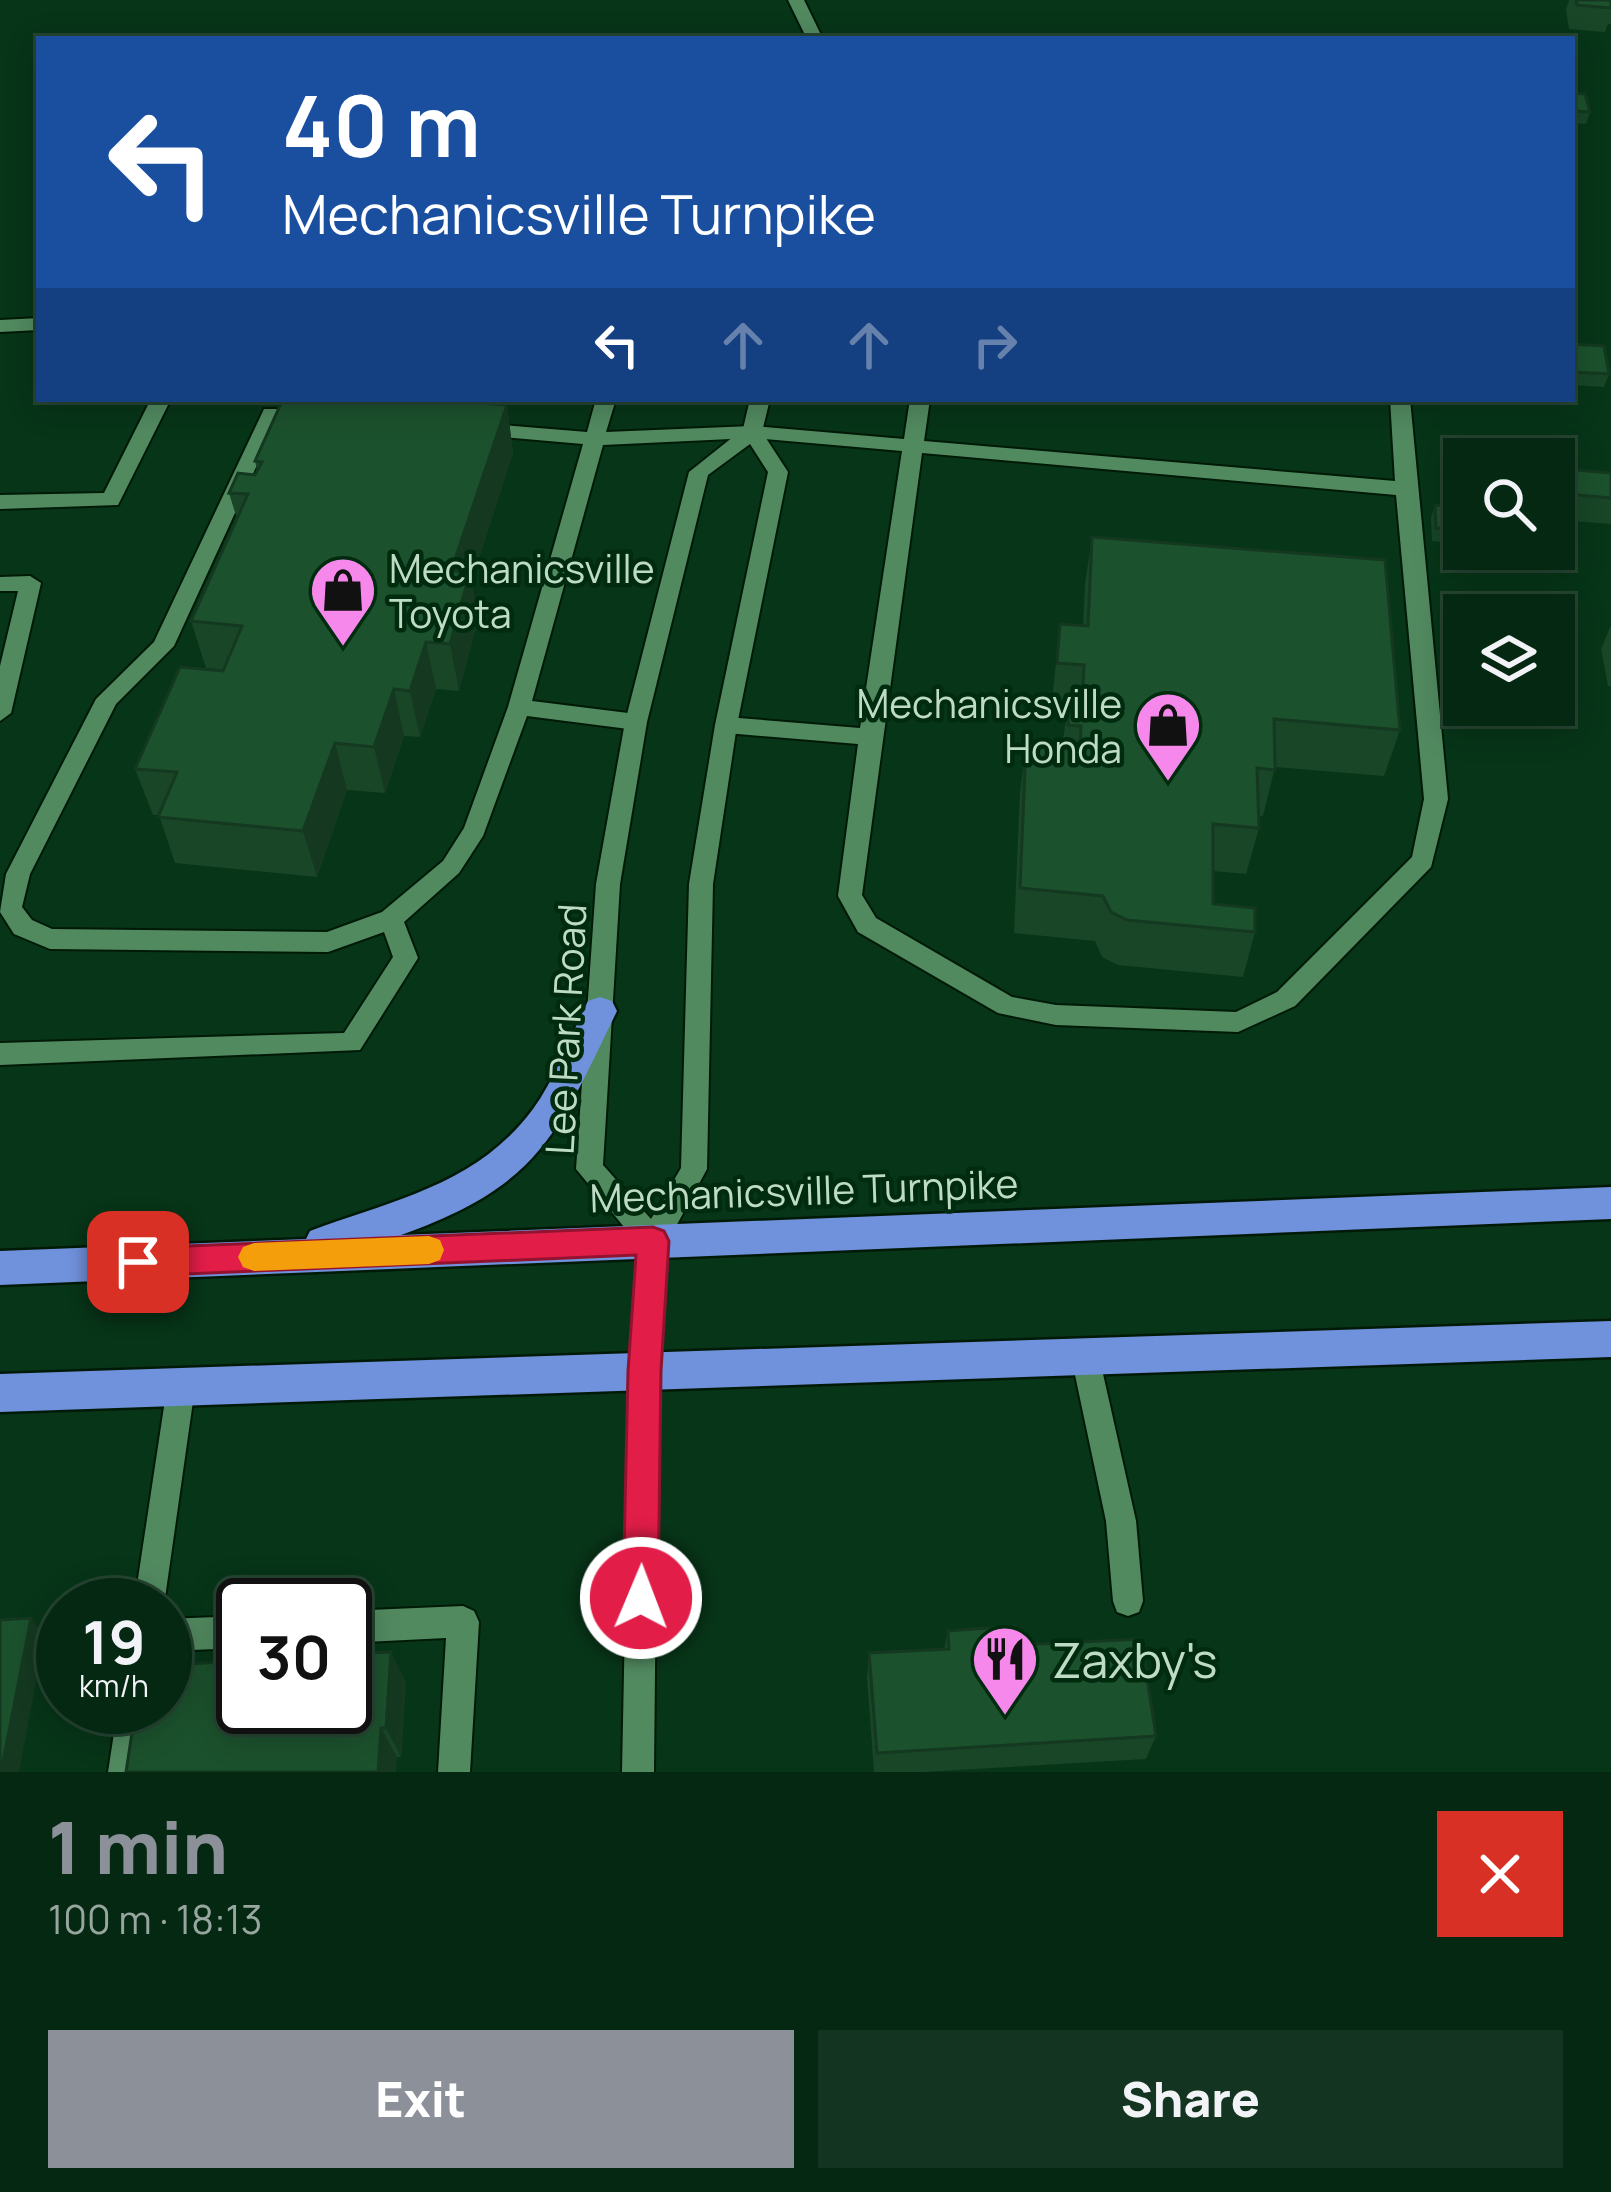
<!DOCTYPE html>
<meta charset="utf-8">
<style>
body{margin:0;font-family:Manrope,sans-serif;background:#133420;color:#f1f3f6;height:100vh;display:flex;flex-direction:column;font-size:45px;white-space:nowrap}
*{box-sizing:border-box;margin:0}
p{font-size:39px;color:#97a69f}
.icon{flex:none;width:66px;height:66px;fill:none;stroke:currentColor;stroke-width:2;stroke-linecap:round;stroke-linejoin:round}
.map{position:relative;height:1772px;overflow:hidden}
.panel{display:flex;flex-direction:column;background:#052812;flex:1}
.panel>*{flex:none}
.hud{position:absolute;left:36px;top:36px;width:1539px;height:366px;border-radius:0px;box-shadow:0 6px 30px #0003,0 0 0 3px #264432;background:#1a4fa0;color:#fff;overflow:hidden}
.fabs{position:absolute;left:1443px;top:438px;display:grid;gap:24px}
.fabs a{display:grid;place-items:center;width:132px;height:132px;border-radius:0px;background:#052812;box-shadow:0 6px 30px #0003,0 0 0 3px #264432;font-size:60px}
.speed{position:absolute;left:36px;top:1578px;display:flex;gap:24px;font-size:60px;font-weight:700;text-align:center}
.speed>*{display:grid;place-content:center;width:156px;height:156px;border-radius:50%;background:#052812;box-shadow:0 6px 30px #0003,0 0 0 3px #264432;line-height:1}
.speed small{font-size:30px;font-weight:400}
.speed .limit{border:6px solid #111;border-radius:18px;background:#fff;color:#111}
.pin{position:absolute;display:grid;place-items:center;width:102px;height:102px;color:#fff;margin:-51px;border-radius:24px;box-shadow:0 6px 18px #0006}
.me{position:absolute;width:132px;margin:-66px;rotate:1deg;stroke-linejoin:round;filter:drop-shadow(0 0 9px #0008)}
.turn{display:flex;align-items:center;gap:42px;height:252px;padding:0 48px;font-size:54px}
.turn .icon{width:156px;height:156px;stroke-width:2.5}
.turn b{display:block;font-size:84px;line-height:102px}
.lanes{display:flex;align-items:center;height:114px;padding:0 48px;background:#0003;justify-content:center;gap:60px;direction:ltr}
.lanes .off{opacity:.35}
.round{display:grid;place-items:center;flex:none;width:126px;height:126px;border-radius:0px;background:#133420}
.summary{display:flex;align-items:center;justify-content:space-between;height:204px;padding:0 48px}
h1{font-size:72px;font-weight:800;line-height:90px;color:#8c9099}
.action{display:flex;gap:24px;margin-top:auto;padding:24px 48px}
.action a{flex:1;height:138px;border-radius:0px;background:#8c9099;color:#fff;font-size:48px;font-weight:800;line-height:138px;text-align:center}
.action a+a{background:#133420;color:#f1f3f6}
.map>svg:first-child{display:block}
</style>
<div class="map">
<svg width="1611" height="1772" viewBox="0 0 1611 1772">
<rect width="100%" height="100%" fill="#073518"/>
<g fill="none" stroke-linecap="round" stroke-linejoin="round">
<g stroke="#001a07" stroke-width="4">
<g id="service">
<path d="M39 318V330L0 332V320Z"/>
<path d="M151 399H171L118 505 0 509V495L104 493Z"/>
<path d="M596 399H616L606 432 752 426 904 439 910 399H930L924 441 1395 481 1390 399H1410L1448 799 1431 867 1295 1006 1238 1032 1056 1025 998 1013 858 932 838 896 858 744 726 733 715 725 726 717 860 728 902 451 752 438 603 445 532 701 636 714 647 722 636 730 527 716 483 836 459 873 404 922 418 958 360 1050 0 1065V1043L344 1033 393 957 384 932 328 952 50 949 14 934 0 912 6 874 96 699 154 642 264 409H307L317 415 307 421 278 419 174 646 116 704 30 874 22 907 32 920 52 929 327 932 382 912 443 861 464 828 508 707 583 444 479 435 469 429 479 423 587 432ZM922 453 1396 495 1424 799 1412 857 1277 992 1236 1012 1056 1005 1012 997 876 918 862 895Z"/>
<path d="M30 576 41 583 11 713 0 721V666L18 591H0V577Z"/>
<path d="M1085 1343 1095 1347 1099 1356 1136 1521 1143 1601 1139 1612 1128 1616 1117 1612 1113 1601 1106 1521 1071 1356 1075 1347Z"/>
<path d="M181 1374 191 1377 195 1387 164 1605H134L167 1387 171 1377Z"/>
<path d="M463 1606 474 1611 479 1622 470 1772H438L446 1638 345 1643V1611Z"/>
<path d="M243 1616V1648L165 1651V1619Z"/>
<path d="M118 1707H150L140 1772H108Z"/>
</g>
</g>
<g stroke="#001a07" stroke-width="4">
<g id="minor">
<path d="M788 0H804L823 39H807Z"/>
<path d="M750 399H770L762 432 788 472 737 725 713 884 707 1169 667 1243 658 1371 654 1772H622L630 1371 639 1245 576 1169 596 884 625 722 689 472 743 429ZM750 444 768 472 715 725 689 884 681 1168 651 1219 603 1165 620 884 647 722 708 475Z"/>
</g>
</g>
<g stroke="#001a07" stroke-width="5">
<g id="trunk">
<path d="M600 997 612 1001 617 1011C557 1135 539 1186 401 1235L1611 1187V1219L0 1285V1251L306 1239 310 1231C393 1200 477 1185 533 1109 557 1076 570 1036 588 1001Z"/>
<path d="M1611 1321V1357L0 1412V1374Z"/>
</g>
</g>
<use href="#service" fill="#528a60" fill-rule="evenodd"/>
<use href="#minor" fill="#528a60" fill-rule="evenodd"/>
<use href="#trunk" fill="#7091db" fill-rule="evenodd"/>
</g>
<g fill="#184627">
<path d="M1569 0H1611V24H1608L1605 32 1569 29 1566 10Z"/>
<path d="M1572 93 1590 112 1586 124 1572 123Z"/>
<path d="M1572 344 1609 374 1604 387 1572 385Z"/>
<path d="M507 405 513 453 472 580 478 620 459 691 436 689 420 737 404 736 385 793 347 790 317 877 175 863 159 815H153L135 769 223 670 206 668 191 621 237 519 229 493 255 475 257 470 255 461Z"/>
<path d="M1564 469 1611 473V524L1559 520 1555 494Z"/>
<path d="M1435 505 1464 508V544L1432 541 1431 518Z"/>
<path d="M1092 537 1400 730 1384 776 1275 767 1263 816H1258L1259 828 1246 874 1213 871V904L1255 932 1243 977 1118 965 1102 957 1095 941 1014 933 1020 792 1026 745 1062 748 1067 711 1051 710 1060 624 1083 626 1085 584Z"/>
<path d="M1611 625V686H1608L1601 649Z"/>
<path d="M948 1631 1018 1645 1156 1736 1146 1759 924 1772H874L867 1678 869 1653 944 1650Z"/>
<path d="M406 1683 401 1757 126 1772Z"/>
</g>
<g fill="#143920">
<path d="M507 405 513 453 472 580 478 620 459 691 450 644 451 571Z"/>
<path d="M426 642 436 689 420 737 410 691Z"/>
<path d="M394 689 404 736 385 793 374 747Z"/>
<path d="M335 743 347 790 317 877 303 831Z"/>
<path d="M31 1618 45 1635 19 1772H1Z"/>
<path d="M391 1652 406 1683 401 1757 386 1728Z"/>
<path d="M381 1728 397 1757 396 1772H378Z"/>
</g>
<g fill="#1c512d" stroke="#143920" stroke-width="3">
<path d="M1576 0H1611V8L1577 5Z"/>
<path d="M1572 93 1585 94 1590 112 1572 111Z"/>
<path d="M1572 344 1604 346 1609 374 1572 372Z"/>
<path d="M283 399H424L507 405 451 571 470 572 450 644 426 642 410 691 394 689 374 747 335 743 303 831 158 817 177 772 135 769 180 667 223 671 242 626 191 621 248 494 229 493 238 473 255 475 262 462 255 461Z"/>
<path d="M1564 469 1611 473V498L1568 494Z"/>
<path d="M1435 505 1464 508V530L1436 528Z"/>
<path d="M1092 537 1385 560 1400 730 1274 719 1275 770 1257 768 1259 828 1213 824V904L1255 908V932L1127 920 1111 912 1103 896 1020 888 1026 745 1080 750 1081 726 1068 725 1069 704 1082 706 1084 665 1057 663 1060 624 1088 626Z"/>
<path d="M31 1618 1 1772H0V1620Z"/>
<path d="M1014 1626 1018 1645 1141 1639 1156 1736 877 1753 869 1653 949 1649 948 1631Z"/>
<path d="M391 1652 386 1728H381L378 1772H126L136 1707H165V1665L243 1661V1707H345V1654Z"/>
</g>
<path fill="#e11d48" stroke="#92132f" stroke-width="3" d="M653 1227 664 1231 669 1241 661 1371 658 1598 653 1611 641 1616 628 1611 623 1598 628 1371 636 1255 138 1276 127 1272 123 1262 127 1252 138 1248Z"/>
<path fill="#f59e0b" d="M429 1236 440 1240 444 1250 440 1260 429 1264 254 1271 243 1267 238 1257 243 1247 254 1243Z"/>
<defs>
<g id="shop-pin" transform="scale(3.45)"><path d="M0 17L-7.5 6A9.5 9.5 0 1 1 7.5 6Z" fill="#f788eb" stroke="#002b0e"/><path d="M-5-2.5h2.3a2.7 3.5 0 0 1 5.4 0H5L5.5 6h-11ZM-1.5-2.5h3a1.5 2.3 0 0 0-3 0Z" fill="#111"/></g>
<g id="restaurant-pin" transform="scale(3.45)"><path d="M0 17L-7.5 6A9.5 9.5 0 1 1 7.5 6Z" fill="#f788eb" stroke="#002b0e"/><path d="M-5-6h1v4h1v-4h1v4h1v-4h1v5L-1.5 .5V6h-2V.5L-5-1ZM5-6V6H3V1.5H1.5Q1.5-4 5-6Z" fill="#111"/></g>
</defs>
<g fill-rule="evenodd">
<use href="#shop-pin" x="343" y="590"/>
<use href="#shop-pin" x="1168" y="725"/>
<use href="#restaurant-pin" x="1005" y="1659"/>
</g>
<g text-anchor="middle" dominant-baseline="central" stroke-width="9" stroke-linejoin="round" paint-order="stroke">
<g font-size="39" fill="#bedbc4" stroke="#002b0e" text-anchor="start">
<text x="389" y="568">Mechanicsville<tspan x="389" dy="45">Toyota</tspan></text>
<text x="1122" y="703" text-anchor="end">Mechanicsville<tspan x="1122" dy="45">Honda</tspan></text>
</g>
<g font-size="39" fill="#bedbc4" stroke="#002b0e">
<text transform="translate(565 1029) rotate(-87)">Lee Park Road</text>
<text transform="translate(804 1190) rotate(-2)">Mechanicsville Turnpike</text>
</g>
<g font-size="48" fill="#bedbc4" stroke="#002b0e" text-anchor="start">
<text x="1052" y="1659">Zaxby's</text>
</g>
</g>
</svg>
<div class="fabs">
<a><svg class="icon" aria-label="search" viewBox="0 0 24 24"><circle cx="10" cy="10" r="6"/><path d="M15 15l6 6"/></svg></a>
<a><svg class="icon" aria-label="layers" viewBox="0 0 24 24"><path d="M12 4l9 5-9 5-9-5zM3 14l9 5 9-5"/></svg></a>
</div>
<div class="speed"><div>19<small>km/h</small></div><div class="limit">30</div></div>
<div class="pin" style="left:138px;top:1262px;background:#d93025"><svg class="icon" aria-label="arrive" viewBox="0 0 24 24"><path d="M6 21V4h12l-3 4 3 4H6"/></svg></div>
<svg class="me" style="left:641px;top:1598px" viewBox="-20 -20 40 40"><circle r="17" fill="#e11d48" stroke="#fff" stroke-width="3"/><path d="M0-11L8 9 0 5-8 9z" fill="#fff"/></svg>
<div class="hud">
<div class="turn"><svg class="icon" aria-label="left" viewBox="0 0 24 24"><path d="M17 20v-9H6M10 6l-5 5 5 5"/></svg><div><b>40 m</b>Mechanicsville Turnpike</div></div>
<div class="lanes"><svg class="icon" aria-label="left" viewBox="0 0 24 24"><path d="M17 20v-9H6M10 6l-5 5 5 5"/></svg><svg class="icon off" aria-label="ahead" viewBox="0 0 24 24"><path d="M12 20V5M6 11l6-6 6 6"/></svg><svg class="icon off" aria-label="ahead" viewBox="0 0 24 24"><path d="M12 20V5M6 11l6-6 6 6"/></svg><svg class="icon off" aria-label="right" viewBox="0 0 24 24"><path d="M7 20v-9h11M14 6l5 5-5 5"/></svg></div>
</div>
</div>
<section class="panel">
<div class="summary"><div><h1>1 min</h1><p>100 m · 18:13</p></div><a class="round" style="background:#d93025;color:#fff"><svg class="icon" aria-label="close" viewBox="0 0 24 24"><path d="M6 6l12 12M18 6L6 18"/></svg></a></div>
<div class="action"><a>Exit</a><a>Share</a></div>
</section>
